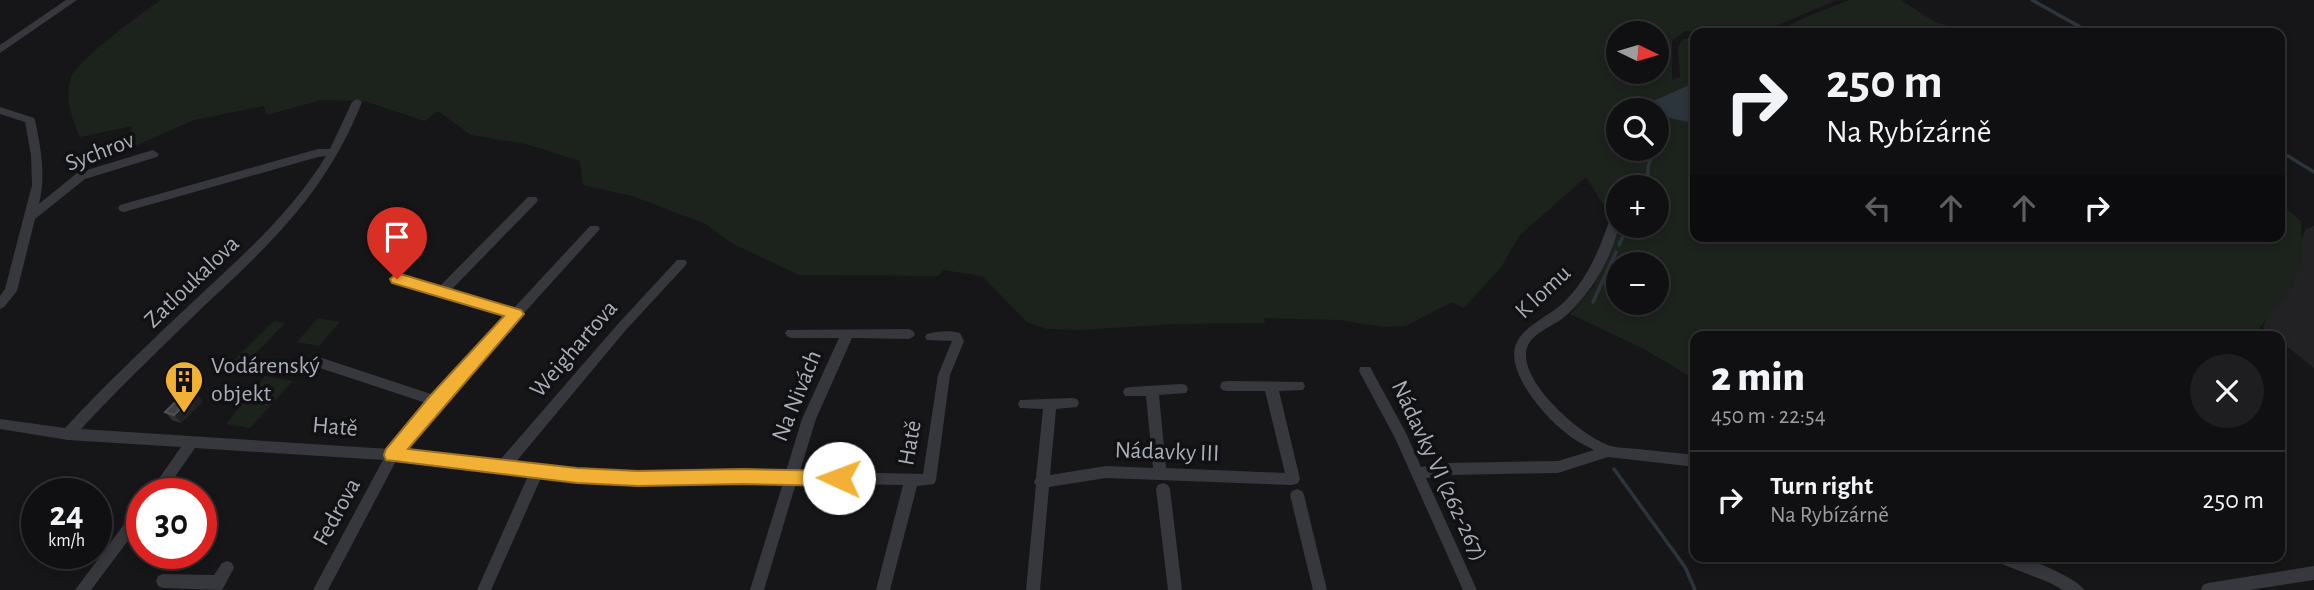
<!DOCTYPE html>
<meta charset="utf-8">
<style>
body{margin:0;font-family:"Alegreya Sans",sans-serif;background:#1e1e20;color:#f1f3f6;height:100vh;display:flex;flex-direction:column;font-size:26px;white-space:nowrap}
*{box-sizing:border-box;margin:0}
p{font-size:23px;color:#9c9d9f}
.icon{flex:none;width:38px;height:38px;fill:none;stroke:currentColor;stroke-width:2;stroke-linecap:round;stroke-linejoin:round}
.map{position:relative;flex:1;overflow:hidden}
.sheet{position:absolute;left:1690px;top:331px;width:595px;height:231px;display:flex;flex-direction:column;background:#101012;border-radius:14px;box-shadow:0 4px 10px #0003,0 0 0 2px #303032}
.sheet>*{flex:none}
.top-card{position:absolute;left:1690px;top:28px;width:595px;height:214px;border-radius:14px;box-shadow:0 4px 10px #0003,0 0 0 2px #303032;background:#101012;color:#f1f3f6;overflow:hidden}
.needle{width:46px;rotate:95deg}
.buttons{position:absolute;left:1606px;top:21px;display:grid;gap:14px}
.buttons a{display:grid;place-items:center;width:63px;height:63px;border-radius:50%;background:#101012;box-shadow:0 4px 10px #0003,0 0 0 2px #303032;font-size:35px}
.speed{position:absolute;left:21px;top:478px;display:flex;gap:14px;font-size:35px;font-weight:700;text-align:center}
.speed>*{display:grid;place-content:center;width:91px;height:91px;border-radius:50%;background:#101012;box-shadow:0 4px 10px #0003,0 0 0 2px #303032;line-height:1}
.speed small{font-size:18px;font-weight:400}
.speed .limit{border:10px solid #d22;background:#fff;color:#111}
.pin{position:absolute;display:grid;place-items:center;width:60px;height:60px;color:#fff;margin:-72px -30px;border-radius:50% 50% 50% 0;rotate:-45deg;box-shadow:0 0 7px #0007}
.pin .icon{rotate:45deg}
.me{position:absolute;width:77px;margin:-38px;rotate:272deg;stroke-linejoin:round;filter:drop-shadow(0 0 5px #0008)}
.turn{display:flex;align-items:center;gap:24px;height:147px;padding:0 21px;font-size:32px}
.turn .icon{width:91px;height:91px;stroke-width:2.5}
.turn b{display:block;font-size:49px;line-height:60px}
.lanes{display:flex;align-items:center;height:66px;padding:0 21px;background:#0003;justify-content:center;gap:35px;direction:ltr}
.lanes .off{opacity:.35}
.round{display:grid;place-items:center;flex:none;width:74px;height:74px;border-radius:37px;background:#1e1e20}
.overview{display:flex;align-items:center;justify-content:space-between;height:119px;padding:0 21px}
h1{font-size:42px;font-weight:800;line-height:52px}
ul{padding:0;list-style:none}
li{display:flex;align-items:center;gap:21px;height:98px;padding:0 21px;border-top:2px solid #303032}
li div{flex:1}
li b{display:block;font-size:26px}
li em{font-style:normal}
.map>svg:first-child{display:block}
</style>
<div class="map">
<svg width="2314" height="590" viewBox="0 0 2314 590">
<rect width="100%" height="100%" fill="#161618"/>
<path fill="#222225" d="M2314 226V368L2280 341V336H2274L2263 327 2306 229Z"/>
<g fill="#1c231d" fill-rule="evenodd">
<path d="M161 0H1837L1758 33 1685 31 1672 41V80L1680 77 1678 47 1683 39 1696 37V236H2280V203L2301 221 2302 261 2293 286 2253 336H1696V380L1644 349 1570 314 1594 286 1620 226H1657V187H1619V212L1603 204 1586 177 1520 235 1501 267 1464 308 1452 302 1406 326 1384 327 1340 320 1264 318 1265 323 1177 324 1079 330 1047 329 1027 322 982 276 943 270 938 276 799 275 733 244 706 224 632 196 583 185 580 161 526 144 471 135 438 111 425 121 364 101 321 100 266 115 264 106 194 120 135 146 128 147 132 126 80 137C72 118 64 99 71 78 77 60 143 12 161 0ZM1619 33H1657V72H1619ZM1619 110H1657V149H1619ZM1619 264H1657V303H1619Z"/>
<path d="M1849 0H1901L1935 22 1974 33H1774L1804 18Z"/>
<path d="M318 318 340 322 319 346 297 342Z"/>
<path d="M274 321 285 323 254 355 240 374 228 366Z"/>
<path d="M265 376 293 381 250 428 226 424Z"/>
</g>
<path fill="#2c353c" d="M1696 82C1696 97 1698 111 1687 122L1670 118 1649 103Z"/>
<g fill="none" stroke-linecap="round" stroke-linejoin="round">
<g stroke="#2c353c" stroke-width="3.5">
<path d="M2032 0 2091 33"/>
<path d="M1657 139 1663 123"/>
<path d="M2280 151 2314 172"/>
<path d="M1647 187 1648 167 1654 149"/>
<path d="M1619 245 1628 226"/>
<path d="M1593 302 1616 252"/>
<path d="M1614 469 1685 567 1695 590"/>
</g>
<g fill="#37383d" fill-rule="evenodd">
<path d="M66 0H77L0 53V45Z"/>
<path d="M357 99 362 102C327 190 274 241 206 304 164 345 121 386 81 429L389 449 426 403 311 365 310 361 311 357 316 356 434 395 507 316 393 282 391 279 397 275 439 287 528 197H536L538 200 536 203 451 290 513 309 590 226H598L600 229 441 405 403 450 499 461 617 325 677 260H685L687 263 685 266 625 331 515 463 577 470 638 473 786 471 802 419 839 338H791L787 336 785 333 787 330 909 329 913 331 915 334 913 337 909 339 852 338 816 419 800 471 923 474 938 375 952 341 927 340 925 337 927 334C936 331 951 330 960 333L964 341 950 375 936 480 934 484 917 486 890 590H876L903 485 796 483 764 590H750L783 483 638 485 541 478 491 590H477L528 476 396 461 328 590H313L383 460 195 448 163 494H148L181 447 68 440 0 429V419L65 428C107 383 151 341 196 299 243 255 292 212 326 156L318 157 124 212 120 211 118 208 120 205 318 149H330L352 102Z"/>
<path d="M0 107 34 118 35 120C41 149 46 175 39 204L77 173 153 150 159 154 157 157 85 179 35 219 17 291 4 307 0 309V296L5 289 32 185 31 155 25 122 0 114Z"/>
<path d="M1619 209C1619 216 1619 225 1618 229 1610 262 1588 298 1562 319 1552 326 1534 333 1528 345 1513 378 1583 438 1611 446 1619 448 1629 448 1637 449 1657 451 1676 453 1696 455V467L1608 457 1558 473 1448 475 1426 478 1477 590H1463L1395 438 1359 371 1360 367H1370L1406 433 1421 467 1448 463 1558 461 1594 450C1584 445 1574 440 1566 433 1545 417 1505 372 1516 344 1524 325 1550 316 1564 302 1589 278 1601 245 1612 213L1614 210Z"/>
<path d="M1227 381 1303 382 1305 386 1303 390 1279 391 1300 479 1298 483 1293 485 1106 478 1049 487 1040 590H1026L1036 485 1034 482 1036 478 1043 409 1020 408 1018 404 1020 400 1072 398 1077 399 1079 403 1077 407 1056 409 1050 475 1106 466 1153 468 1146 396H1125L1123 392 1125 388 1130 387 1181 384 1186 385 1188 389 1186 393 1159 395 1166 468 1285 473 1265 391H1227L1222 390 1220 386 1222 382Z"/>
<path d="M1163 483 1168 485 1170 489 1182 590H1168L1156 489 1158 485Z"/>
<path d="M1297 489 1302 491 1304 495 1327 590H1313L1290 495 1292 491Z"/>
<path d="M142 505V522L91 590H75L137 507Z"/>
<path d="M1992 556C1999 556 2007 556 2015 556 2029 558 2078 578 2084 590H2063L2048 582 1994 561Z"/>
<path d="M227 561 232 563 234 568 222 590 163 588 158 586 156 581 158 576 163 574 214 575 222 563Z"/>
<path d="M2314 566V580L2249 590H2201L2203 585 2208 583Z"/>
</g>
</g>
<path fill="#323236" d="M203 401 181 423 172 420 165 412Z"/>
<path fill="#212124" d="M196 393 203 401 181 423 174 415Z"/>
<path fill="#3f3f44" stroke="#4f5156" stroke-width="2" d="M191 387 196 393 174 415 165 412Z"/>
<path fill="#f2b134" stroke="#9d7322" stroke-width="2" d="M397 273 521 310 524 314 408 449 577 468 638 471 743 469 839 471 845 473 848 478 845 484 839 486 743 484 638 486 577 483 386 460 384 455 386 449 430 396 504 316 392 283 390 279Z"/>
<defs>
<g id="building-pin" transform="scale(2.0125)"><path d="M0 17L-7.5 6A9.5 9.5 0 1 1 7.5 6Z" fill="#f2b134" stroke="#111113"/><path d="M-4-6H4V6H1V3H-1V6H-4ZM-2.5-4.3h1.7v1.8h-1.7ZM.8-4.3h1.7v1.8H.8ZM-2.5-1h1.7V.8h-1.7ZM.8-1h1.7V.8H.8Z" fill="#111"/></g>
</defs>
<g fill-rule="evenodd">
<use href="#building-pin" x="184" y="380"/>
</g>
<g text-anchor="middle" dominant-baseline="central" stroke-width="7" stroke-linejoin="round" paint-order="stroke">
<g font-size="24" fill="#a8adb8" stroke="#111113">
<text transform="translate(100 152) rotate(-21)">Sychrov</text>
<text transform="translate(192 282) rotate(-44)">Zatloukalova</text>
<text transform="translate(1543 292) rotate(-43)">K lomu</text>
<text transform="translate(574 349) rotate(-49)">Weighartova</text>
<text transform="translate(797 396) rotate(-68)">Na Nivách</text>
<text transform="translate(335 427) rotate(5)">Hatě</text>
<text transform="translate(910 443) rotate(-80)">Hatě</text>
<text transform="translate(1167 452) rotate(2)">Nádavky III</text>
<text transform="translate(1439 471) rotate(65)">Nádavky VI (262-267)</text>
<text transform="translate(337 512) rotate(-61)">Fedrova</text>
</g>
<g font-size="24" fill="#a8adb8" stroke="#111113" text-anchor="start">
<text x="211" y="366">Vodárenský<tspan x="211" dy="28">objekt</tspan></text>
</g>
</g>
</svg>
<div class="buttons">
<a><svg class="needle" viewBox="-14 -14 28 28"><path d="M0-13l5 13h-10z" fill="#e53935"/><path d="M0 13l5-13h-10z" fill="#9c9d9f"/></svg></a>
<a><svg class="icon" aria-label="search" viewBox="0 0 24 24"><circle cx="10" cy="10" r="6"/><path d="M15 15l6 6"/></svg></a>
<a>+</a>
<a>−</a>
</div>
<div class="speed"><div>24<small>km/h</small></div><div class="limit">30</div></div>
<div class="pin" style="left:397px;top:279px;background:#d93025"><svg class="icon" aria-label="arrive" viewBox="0 0 24 24"><path d="M6 21V4h12l-3 4 3 4H6"/></svg></div>
<svg class="me" style="left:839px;top:478px" viewBox="-20 -20 40 40"><circle r="19" fill="#fff"/><path d="M0-13L10 11 0 6-10 11z" fill="#f2b134"/></svg>
<div class="top-card">
<div class="turn"><svg class="icon" aria-label="right" viewBox="0 0 24 24"><path d="M7 20v-9h11M14 6l5 5-5 5"/></svg><div><b>250 m</b>Na Rybízárně</div></div>
<div class="lanes"><svg class="icon off" aria-label="left" viewBox="0 0 24 24"><path d="M17 20v-9H6M10 6l-5 5 5 5"/></svg><svg class="icon off" aria-label="ahead" viewBox="0 0 24 24"><path d="M12 20V5M6 11l6-6 6 6"/></svg><svg class="icon off" aria-label="ahead" viewBox="0 0 24 24"><path d="M12 20V5M6 11l6-6 6 6"/></svg><svg class="icon" aria-label="right" viewBox="0 0 24 24"><path d="M7 20v-9h11M14 6l5 5-5 5"/></svg></div>
</div>
<section class="sheet">
<div class="overview"><div><h1>2 min</h1><p>450 m · 22:54</p></div><a class="round"><svg class="icon" aria-label="close" viewBox="0 0 24 24"><path d="M6 6l12 12M18 6L6 18"/></svg></a></div>
<ul>
<li><svg class="icon" aria-label="right" viewBox="0 0 24 24"><path d="M7 20v-9h11M14 6l5 5-5 5"/></svg><div><b>Turn right</b><p>Na Rybízárně</p></div><em>250 m</em></li>
</ul>
</section>
</div>
